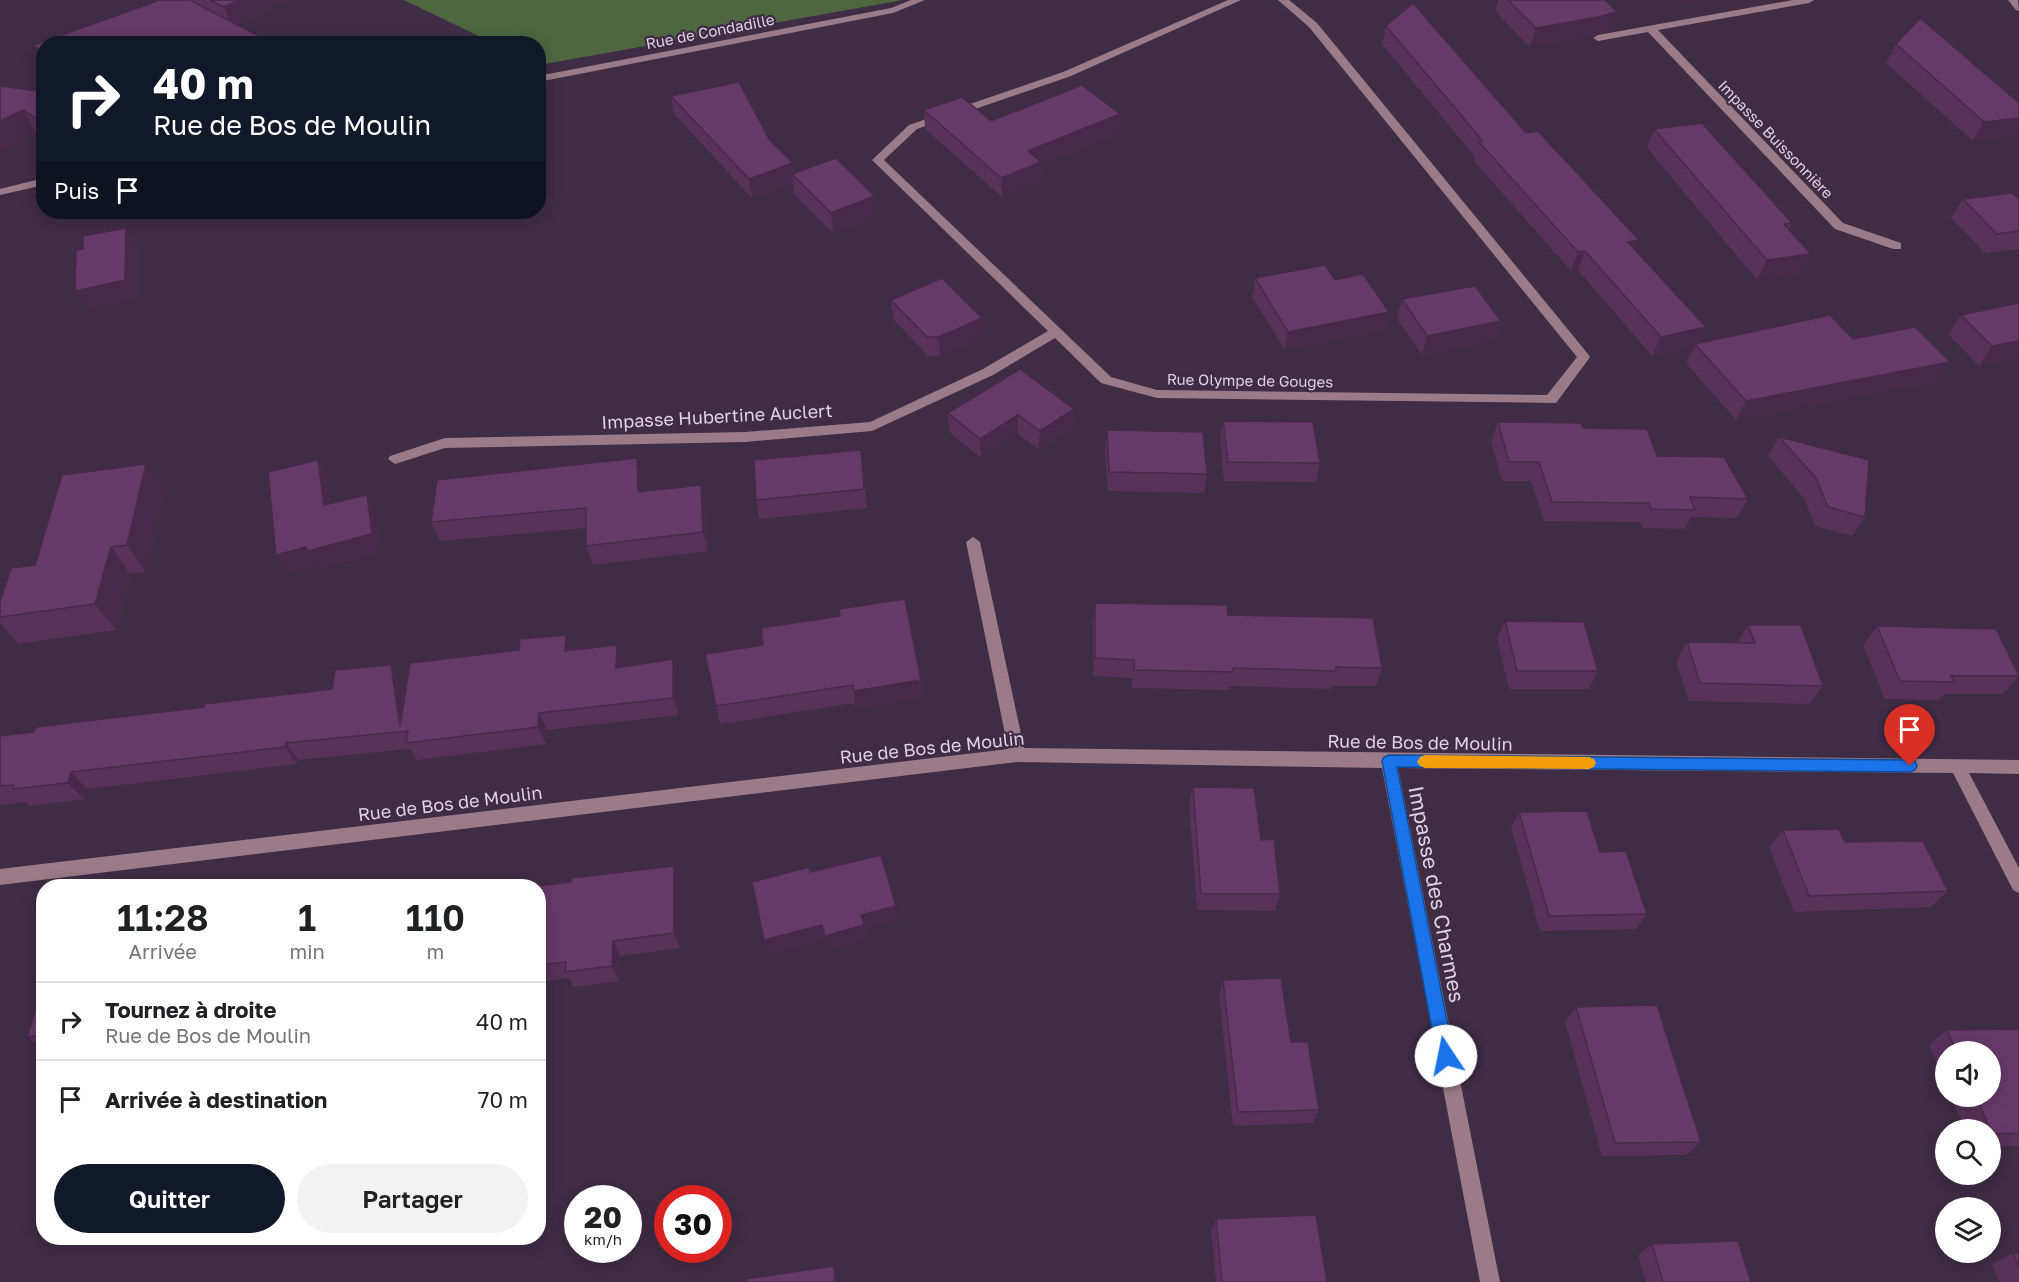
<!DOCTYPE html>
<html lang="fr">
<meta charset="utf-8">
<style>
body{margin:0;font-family:"Golos Text",sans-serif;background:#f2f2f2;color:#202124;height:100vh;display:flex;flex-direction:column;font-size:22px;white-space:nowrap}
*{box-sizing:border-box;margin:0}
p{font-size:20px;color:#757577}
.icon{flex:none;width:33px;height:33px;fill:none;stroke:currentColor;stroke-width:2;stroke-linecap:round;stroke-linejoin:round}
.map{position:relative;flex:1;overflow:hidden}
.sheet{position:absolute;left:36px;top:879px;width:510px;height:366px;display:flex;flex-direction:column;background:#fff;border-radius:24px;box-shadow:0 3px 15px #0003}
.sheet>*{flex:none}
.guide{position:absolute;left:36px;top:36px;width:510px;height:183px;border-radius:24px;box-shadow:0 3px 15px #0003;background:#111827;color:#fff;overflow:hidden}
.buttons{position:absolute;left:1935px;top:1041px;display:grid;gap:12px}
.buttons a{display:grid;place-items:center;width:66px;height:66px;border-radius:50%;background:#fff;box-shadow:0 3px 15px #0003;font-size:30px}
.speed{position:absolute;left:564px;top:1185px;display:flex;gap:12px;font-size:30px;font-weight:700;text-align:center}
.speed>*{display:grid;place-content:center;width:78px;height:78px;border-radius:50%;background:#fff;box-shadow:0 3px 15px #0003;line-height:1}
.speed small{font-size:15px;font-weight:400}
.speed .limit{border:9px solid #d22;background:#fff;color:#111}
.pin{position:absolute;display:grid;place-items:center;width:51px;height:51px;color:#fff;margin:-62px -26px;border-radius:50% 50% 50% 0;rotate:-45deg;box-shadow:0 0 6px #0007}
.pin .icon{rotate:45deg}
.me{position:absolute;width:66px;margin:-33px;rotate:349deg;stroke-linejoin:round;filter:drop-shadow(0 0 4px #0008)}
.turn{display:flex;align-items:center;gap:21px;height:126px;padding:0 18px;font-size:27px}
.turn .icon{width:78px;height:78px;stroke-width:2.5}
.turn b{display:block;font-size:42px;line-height:51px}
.then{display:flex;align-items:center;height:57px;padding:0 18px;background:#0003;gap:12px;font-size:22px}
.eta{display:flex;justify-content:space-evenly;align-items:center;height:102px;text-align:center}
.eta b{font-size:36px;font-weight:600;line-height:42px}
.cta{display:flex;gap:12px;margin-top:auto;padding:12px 18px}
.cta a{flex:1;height:69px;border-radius:36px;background:#111827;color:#fff;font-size:24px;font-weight:600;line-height:69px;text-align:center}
.cta a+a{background:#f2f2f2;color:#202124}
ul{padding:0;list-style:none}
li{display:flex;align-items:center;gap:18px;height:78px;padding:0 18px;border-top:2px solid #e0e0e0}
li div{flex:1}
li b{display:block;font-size:22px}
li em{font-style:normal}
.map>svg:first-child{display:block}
</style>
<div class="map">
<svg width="2019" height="1282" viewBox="0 0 2019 1282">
<rect width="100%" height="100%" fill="#3f2c45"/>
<path fill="#4e6740" d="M404 0H903L539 65 538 44 493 43Z"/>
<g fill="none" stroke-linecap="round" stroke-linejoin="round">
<g fill="#9a7b87" fill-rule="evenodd">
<path d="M911 0H925L893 13 538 82V76L891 8Z"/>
<path d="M1228 0H1241L1071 76 917 129 884 160 1111 377 1157 390 1547 395 1577 357 1309 27 1278 0H1289L1317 23 1588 354 1590 357 1588 360 1556 403 1157 398 1101 383 1055 338 993 375 872 431 745 442 445 448 395 464 388 459 390 456 445 438 745 432 870 422 983 369 1048 331 872 160 909 125 1063 72Z"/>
<path d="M1793 0H1814L1809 3 1658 30 1843 223 1901 243V249H1893L1835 229 1648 32 1598 41 1593 38 1598 35Z"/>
<path d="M2008 0H2018L2019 11 2016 10Z"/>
<path d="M44 178V185L0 195V189Z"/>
<path d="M973 537 980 542 1024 748 2019 760V774L1969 773 2019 868V893L2013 890 1953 773 1398 768 1500 1282H1480L1382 768 1017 762 0 885V869L1008 749 966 542Z"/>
</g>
</g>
<g fill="#583259">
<path d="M160 0H287L237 24 44 44V63L34 45Z"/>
<path d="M1498 0H1605L1611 30 1592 36 1530 47 1495 11Z"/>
<path d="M1386 26 1526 133 1635 249 1698 344 1853 339 1937 381 1736 420 1686 363 1694 346 1652 356 1578 270 1571 271 1474 161 1475 157 1382 44Z"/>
<path d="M1896 44 2019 103V135L1973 141 1886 63Z"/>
<path d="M0 86 44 92V138L37 134Z"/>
<path d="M671 96 769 139 793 163 794 173 875 196 877 216 833 233 794 194 793 183 752 198 674 114Z"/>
<path d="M924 110 991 121 1120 114 1119 133 1041 165V181L1002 197 925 129Z"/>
<path d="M1654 129 1792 223 1789 229 1811 254 1800 274 1757 280 1647 148Z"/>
<path d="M1963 199H2019V249L1985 253 1951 218Z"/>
<path d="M1255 278 1335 280 1389 312 1385 330 1285 350 1252 297Z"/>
<path d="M1402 299 1501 321 1495 341 1422 355 1397 319Z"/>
<path d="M891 300 983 338 940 356H928L893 319Z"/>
<path d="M1961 315 2019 358 1979 366 1948 334Z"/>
<path d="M1074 409 1073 429 1039 450 1018 434 981 458 949 432 948 413Z"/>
<path d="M1223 421 1320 463 1316 482 1224 481 1220 440Z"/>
<path d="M1498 422 1583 428 1657 456 1748 499 1737 518 1691 517 1685 529 1642 528 1640 522 1544 521 1531 481H1502L1491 441Z"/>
<path d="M1107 430 1207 474 1204 493 1108 491 1105 450Z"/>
<path d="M1779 437 1865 517 1852 536 1815 526 1804 498 1768 456Z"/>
<path d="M861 450 867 508 759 519 756 500Z"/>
<path d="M146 464 164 491 146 572 130 574 116 630 18 644 0 623V602L35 565Z"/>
<path d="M642 477 643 491 701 485 705 504 708 551 593 565 586 546V528L440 541 431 522Z"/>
<path d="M1095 603 1228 615 1382 668 1376 686H1332L1331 689 1230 686V690L1132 688V678L1093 676V621Z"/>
<path d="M1505 621 1598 671 1589 689H1509L1497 639Z"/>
<path d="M1748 625 1823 686 1809 704 1689 701 1676 661 1687 642 1737 643Z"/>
<path d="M1877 626 2019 675V676L2003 694H1945L1939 700 1885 699 1863 645Z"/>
<path d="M617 645 623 663V667L673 659 679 677V715L547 730 546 744 416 760 410 749 298 760 297 764 87 789 84 799 30 806 26 802 0 805V736L34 732 204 707 401 683 404 701 519 650H572Z"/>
<path d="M705 654 921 680 922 697 856 709 855 703 720 724 716 706Z"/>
<path d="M1193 787 1261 840 1280 894 1275 911 1197 910 1189 804Z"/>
<path d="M1519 812 1600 852 1647 914 1636 929 1540 931 1511 827Z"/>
<path d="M1783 830 1845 842 1948 891 1931 907 1794 912 1769 847Z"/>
<path d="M680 882V948L620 956 619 981 574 987 569 978 538 982V886Z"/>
<path d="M1223 980 1291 1042 1319 1110 1313 1123 1233 1126 1219 995Z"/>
<path d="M44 983V1049L27 1037Z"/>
<path d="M1576 1007 1701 1142 1686 1155 1602 1156 1565 1022Z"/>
<path d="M2019 1029V1146H1990V1130H1965L1951 1096H1990V1052H1946V1084L1929 1045 1947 1030Z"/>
<path d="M1216 1219 1327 1282H1216L1211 1231Z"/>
<path d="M1652 1244 1751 1282H1646L1638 1255Z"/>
<path d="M2013 1253H2019V1282H1999L1992 1264Z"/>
</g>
<g fill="#472949">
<path d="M240 0H287L232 26 224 7Z"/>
<path d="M1682 0H1701L1680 4Z"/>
<path d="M1617 12 1611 30 1592 36 1530 47 1536 28Z"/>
<path d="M23 110 37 134 0 152V121Z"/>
<path d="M1120 114 1119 133 1041 165V181L1002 197 1001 178 1028 151Z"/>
<path d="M2019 118V135L1973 141 1984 122Z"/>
<path d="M793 163 795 177 792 174 793 183 752 198 749 179Z"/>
<path d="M875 196 877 216 833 233 831 213Z"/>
<path d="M126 228 137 247V299L87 310 75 291Z"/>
<path d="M1639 240 1631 259 1628 242Z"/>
<path d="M1585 251 1578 270 1571 271 1578 252Z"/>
<path d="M1811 254 1800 274 1757 280 1767 260Z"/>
<path d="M1389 312 1385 330 1285 350 1288 332Z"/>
<path d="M982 318 983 338 940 356 939 337Z"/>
<path d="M1501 321 1495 341 1422 355 1427 336Z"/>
<path d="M1706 327 1697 346 1695 344 1694 346 1652 356 1661 337Z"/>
<path d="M2019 341V358L1979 366 1992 346Z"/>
<path d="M1950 362 1937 381 1736 420 1746 401Z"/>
<path d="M1074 409 1073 429 1039 450 1040 431Z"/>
<path d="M1018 415V434L981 458 980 439Z"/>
<path d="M637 458 642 477 644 510 638 492Z"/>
<path d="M318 460 328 480 335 524 324 505Z"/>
<path d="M146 464 164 491 146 572 127 545Z"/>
<path d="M701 485 705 504 708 551 703 532Z"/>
<path d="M367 495 376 514 382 553 318 570 315 566 287 574 276 555Z"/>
<path d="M111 547 130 574 116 630 95 604Z"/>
<path d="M566 635 573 653 565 651Z"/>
<path d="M617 645 623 663 622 686 616 668Z"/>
<path d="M673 659 679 677V715L673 698Z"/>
<path d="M391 665 401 683 408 731 400 727Z"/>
<path d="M921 680 922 697 856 709 854 691Z"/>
<path d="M539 713 547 730 546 744 538 727Z"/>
<path d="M286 743 298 760 297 764 285 747Z"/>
<path d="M71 772 87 789 84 799 68 783Z"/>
<path d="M674 866 680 882V948L674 933Z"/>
<path d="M896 906 898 921 865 930 867 941 829 951 825 936 861 915Z"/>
<path d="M822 925 826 941 769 956 764 940Z"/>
<path d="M613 941 620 956 619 981 612 966Z"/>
<path d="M834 1266 838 1277V1282H835Z"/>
</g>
<g fill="#663a68" stroke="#472949" stroke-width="1.5">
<path d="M160 0H190L274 44H44V56L34 45Z"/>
<path d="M210 0H240L224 7Z"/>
<path d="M1508 0H1605L1617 12 1598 17 1536 28Z"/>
<path d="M1413 3 1526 133 1538 131 1639 240 1628 242 1706 327 1661 337 1585 251 1578 252 1479 142 1483 141 1386 26Z"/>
<path d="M1920 18 2019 103V118L1984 122 1896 44Z"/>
<path d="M739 82 769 139 793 163 749 179 671 96Z"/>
<path d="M1082 85 1120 114 1028 151 1041 162 1001 178 924 110 962 97 991 121Z"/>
<path d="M0 86 44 92V123L23 110 0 121Z"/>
<path d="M1702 123 1792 223 1784 224 1811 254 1767 260 1654 129Z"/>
<path d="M836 158 875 196 831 213 792 174Z"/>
<path d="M2012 193 2019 199V231L1997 234 1963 199Z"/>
<path d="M126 228 125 280 75 291 76 250 83 249V236Z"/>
<path d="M1325 265 1335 280 1363 274 1389 312 1288 332 1255 278Z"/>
<path d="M942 278 982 318 939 337H927L891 300Z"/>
<path d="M1475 286 1501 321 1427 336 1402 299Z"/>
<path d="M2019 303V341L1992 346 1961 315Z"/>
<path d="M1830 315 1853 339 1915 327 1950 362 1746 401 1695 344Z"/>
<path d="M1020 369 1074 409 1040 431 1018 415 980 439 948 413Z"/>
<path d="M1223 421 1313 422 1320 463 1228 462Z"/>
<path d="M1498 422 1581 423 1583 428 1647 429 1657 456 1724 457 1748 499 1690 497 1695 510 1651 509 1649 503 1552 502 1539 462H1509Z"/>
<path d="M1107 430 1203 432 1207 474 1109 472Z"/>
<path d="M1779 437 1869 460 1865 517 1828 507 1816 478Z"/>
<path d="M861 450 864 489 756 500 754 460Z"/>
<path d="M637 458 638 492 701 485 703 532 586 546V508L431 522 437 480Z"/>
<path d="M318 460 324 505 367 495 372 534 307 551 306 547 276 555 268 472Z"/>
<path d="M146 464 127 545 111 547 95 604 0 617V602L11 568 35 565 62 475Z"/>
<path d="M905 599 921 680 854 691 853 685 716 706 705 654 763 645 761 628 840 616 839 609Z"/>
<path d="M1095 603 1227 605 1228 615 1373 618 1382 668 1336 667V671L1233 668V672L1134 670V660L1095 658Z"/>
<path d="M1505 621 1584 622 1598 671H1517Z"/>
<path d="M1748 625H1801L1823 686 1700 683 1687 642 1755 643Z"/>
<path d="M1877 626 1996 629 2019 676H1951L1955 682 1900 681Z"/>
<path d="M566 635 565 651 617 645 616 668 673 659V698L539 713 538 727 406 743 408 731 286 743 285 747 71 772 68 783 13 789 14 785 0 786V736L34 732 36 727 204 707V704L332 689 335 670 391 665 400 727 410 663 519 650 520 639Z"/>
<path d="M1193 787 1254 788 1261 840 1274 839 1280 894H1201Z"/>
<path d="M1587 811 1600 852 1626 851 1647 914 1549 916 1519 812Z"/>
<path d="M1839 829 1845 842 1923 841 1948 891 1809 896 1783 830Z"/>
<path d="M881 855 896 906 861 915 864 925 825 936 822 925 764 940 752 882 809 867 810 872Z"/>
<path d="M674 866V933L613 941 612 966 565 972 566 962 538 965V886H536L571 882V878Z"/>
<path d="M1281 978 1291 1042H1308L1319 1110 1238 1112 1223 980Z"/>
<path d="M44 983V1035L27 1037Z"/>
<path d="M1657 1005 1701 1142 1615 1143 1576 1007Z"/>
<path d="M2019 1029V1133L1992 1134 1976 1096H1990V1052H1957L1947 1030Z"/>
<path d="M1316 1215 1327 1282H1222L1216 1219Z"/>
<path d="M1738 1241 1751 1282H1663L1652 1244Z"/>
<path d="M2013 1253H2019V1267Z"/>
<path d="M834 1266 835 1282H746V1279Z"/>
</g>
<path fill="#1a73e8" stroke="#114b97" stroke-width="1.5" d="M1389 755 1910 760 1915 761 1917 766 1915 770 1910 772 1397 767 1454 1056 1452 1061 1446 1064 1440 1061 1437 1056 1382 761 1384 757Z"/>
<path fill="#f59e0b" d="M1425 755 1589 757 1594 759 1596 763 1594 767 1589 769 1425 768 1420 766 1417 762 1420 757Z"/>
<g text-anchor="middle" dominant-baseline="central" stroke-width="4.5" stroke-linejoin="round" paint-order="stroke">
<g font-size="15" fill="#dfd3e3" stroke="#3f2c45">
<text transform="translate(710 31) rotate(-11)">Rue de Condadille</text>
<text transform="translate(1776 139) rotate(46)">Impasse Buissonnière</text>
<text transform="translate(1250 380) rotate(1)">Rue Olympe de Gouges</text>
</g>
<g font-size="18" fill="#dfd3e3" stroke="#3f2c45">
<text transform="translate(717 416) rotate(-3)">Impasse Hubertine Auclert</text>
<text transform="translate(1420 742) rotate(1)">Rue de Bos de Moulin</text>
<text transform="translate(932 747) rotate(-6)">Rue de Bos de Moulin</text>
<text transform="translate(450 803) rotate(-7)">Rue de Bos de Moulin</text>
</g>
<g font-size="21" fill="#dfd3e3" stroke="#3f2c45">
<text transform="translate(1437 894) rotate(79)">Impasse des Charmes</text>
</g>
</g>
</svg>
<div class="buttons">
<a><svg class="icon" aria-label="sound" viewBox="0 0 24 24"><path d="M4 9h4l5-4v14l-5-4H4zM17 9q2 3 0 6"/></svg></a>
<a><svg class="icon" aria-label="search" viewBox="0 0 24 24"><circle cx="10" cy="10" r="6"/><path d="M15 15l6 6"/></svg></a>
<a><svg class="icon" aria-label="layers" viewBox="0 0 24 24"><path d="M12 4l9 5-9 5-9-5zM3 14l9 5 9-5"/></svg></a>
</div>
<div class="speed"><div>20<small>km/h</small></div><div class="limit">30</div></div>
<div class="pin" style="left:1910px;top:766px;background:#d93025"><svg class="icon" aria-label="arrive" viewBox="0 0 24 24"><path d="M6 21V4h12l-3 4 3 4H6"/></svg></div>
<svg class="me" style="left:1446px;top:1056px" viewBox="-20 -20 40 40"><circle r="19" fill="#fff"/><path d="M0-13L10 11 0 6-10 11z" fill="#1a73e8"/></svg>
<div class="guide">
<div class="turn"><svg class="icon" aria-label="right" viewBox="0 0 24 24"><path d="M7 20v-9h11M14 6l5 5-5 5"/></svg><div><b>40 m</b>Rue de Bos de Moulin</div></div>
<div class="then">Puis<svg class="icon" aria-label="arrive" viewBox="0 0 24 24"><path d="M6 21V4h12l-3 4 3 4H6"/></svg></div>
</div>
<section class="sheet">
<div class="eta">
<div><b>11:28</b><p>Arrivée</p></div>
<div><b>1</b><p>min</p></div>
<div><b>110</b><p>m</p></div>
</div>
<ul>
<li><svg class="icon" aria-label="right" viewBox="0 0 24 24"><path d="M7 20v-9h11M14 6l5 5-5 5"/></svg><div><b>Tournez à droite</b><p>Rue de Bos de Moulin</p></div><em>40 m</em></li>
<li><svg class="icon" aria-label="arrive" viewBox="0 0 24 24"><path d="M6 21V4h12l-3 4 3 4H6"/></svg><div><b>Arrivée à destination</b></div><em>70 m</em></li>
</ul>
<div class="cta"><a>Quitter</a><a>Partager</a></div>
</section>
</div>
